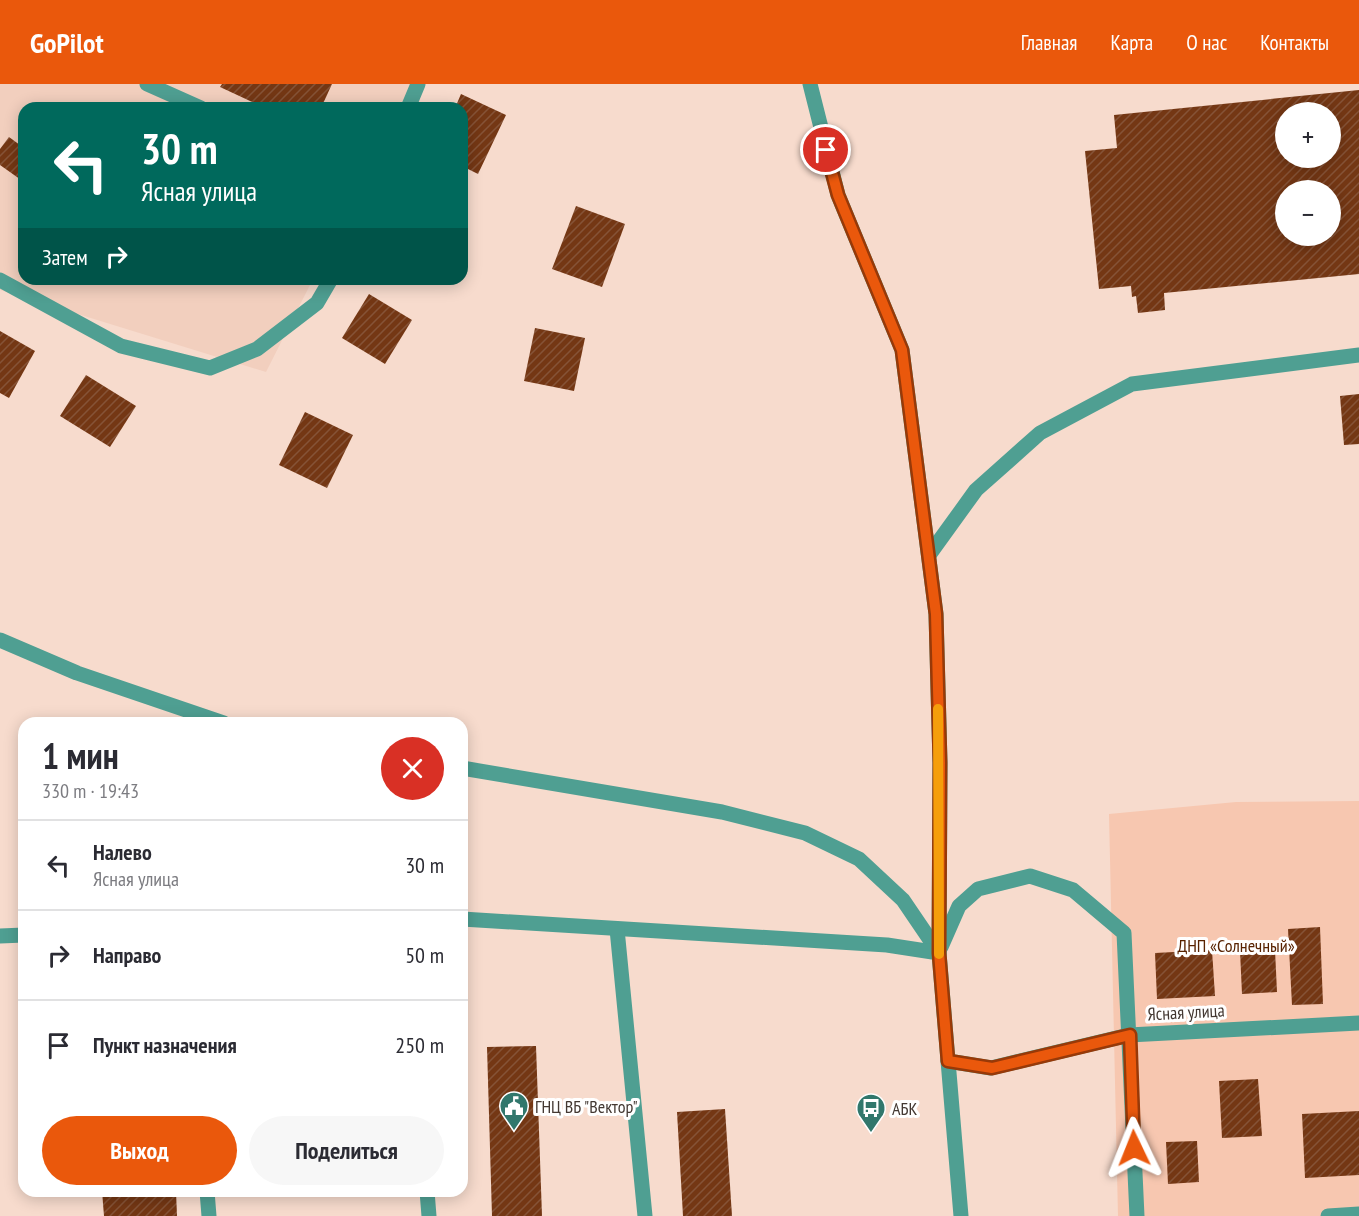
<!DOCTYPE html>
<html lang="ru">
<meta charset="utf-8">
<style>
body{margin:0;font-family:"PT Sans Narrow",sans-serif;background:#f7f7f7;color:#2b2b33;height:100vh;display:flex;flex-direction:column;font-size:22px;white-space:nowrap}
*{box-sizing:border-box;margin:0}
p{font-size:20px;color:#7c7c81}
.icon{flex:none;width:33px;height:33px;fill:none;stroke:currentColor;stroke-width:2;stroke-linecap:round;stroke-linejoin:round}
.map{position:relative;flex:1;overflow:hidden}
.side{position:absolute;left:18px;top:633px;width:450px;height:480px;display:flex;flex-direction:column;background:#fff;border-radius:18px;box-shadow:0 3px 15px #0003}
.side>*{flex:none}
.hud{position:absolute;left:18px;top:18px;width:450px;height:183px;border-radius:18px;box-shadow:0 3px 15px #0003;background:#00695c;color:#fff;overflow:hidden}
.buttons{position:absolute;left:1275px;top:18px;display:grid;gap:12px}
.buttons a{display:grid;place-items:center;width:66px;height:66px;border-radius:50%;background:#fff;box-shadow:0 3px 15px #0003;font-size:30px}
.pin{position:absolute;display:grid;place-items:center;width:51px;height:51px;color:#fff;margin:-26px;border:3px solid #fff;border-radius:50%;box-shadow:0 2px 6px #0007}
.me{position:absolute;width:66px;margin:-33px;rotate:358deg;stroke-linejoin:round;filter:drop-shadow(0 0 4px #0008)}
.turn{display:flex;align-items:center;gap:21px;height:126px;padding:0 24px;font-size:27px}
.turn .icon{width:78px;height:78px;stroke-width:2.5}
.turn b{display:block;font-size:42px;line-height:51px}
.then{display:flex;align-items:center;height:57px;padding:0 24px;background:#0003;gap:12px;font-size:22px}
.round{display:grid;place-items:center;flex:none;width:63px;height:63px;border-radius:32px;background:#f7f7f7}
.summary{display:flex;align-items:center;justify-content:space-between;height:102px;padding:0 24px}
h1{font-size:36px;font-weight:600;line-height:45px}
.cta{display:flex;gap:12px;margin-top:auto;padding:12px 24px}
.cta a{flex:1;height:69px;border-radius:36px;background:#ea580c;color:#fff;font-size:24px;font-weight:600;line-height:69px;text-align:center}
.cta a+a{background:#f7f7f7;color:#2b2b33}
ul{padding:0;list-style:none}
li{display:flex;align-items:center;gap:18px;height:90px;padding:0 24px;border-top:2px solid #e1e1e2}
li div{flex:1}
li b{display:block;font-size:22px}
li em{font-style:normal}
header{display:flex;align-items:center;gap:36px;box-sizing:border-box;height:84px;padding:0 30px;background:#ea580c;color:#fff}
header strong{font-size:28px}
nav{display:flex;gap:33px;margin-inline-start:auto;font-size:21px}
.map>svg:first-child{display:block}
</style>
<header>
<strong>GoPilot</strong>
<nav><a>Главная</a><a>Карта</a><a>О нас</a><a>Контакты</a></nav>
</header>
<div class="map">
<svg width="1359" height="1132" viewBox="0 0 1359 1132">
<defs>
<pattern id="building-hatch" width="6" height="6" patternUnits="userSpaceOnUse" patternTransform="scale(1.5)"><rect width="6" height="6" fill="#743714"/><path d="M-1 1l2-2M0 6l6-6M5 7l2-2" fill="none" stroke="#855337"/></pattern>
</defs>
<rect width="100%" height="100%" fill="#f7dbcd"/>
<path fill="#f2cfbe" d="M0 0H412L400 24H24V195H313L266 288 0 206Z"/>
<path fill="#f7c7b0" d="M1359 717V1132H1118L1109 730 1236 718Z"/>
<g fill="url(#building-hatch)" fill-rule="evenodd">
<path d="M222 0H332L321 24H265L220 3Z"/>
<path d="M1359 6V190L1164 209 1165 226 1138 229 1136 212 1132 213 1131 202 1099 205 1085 67 1117 64 1114 31ZM1286 28H1330V74H1286ZM1286 106H1330V152H1286Z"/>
<path d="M461 10 506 31 478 90 462 82V24H455Z"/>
<path d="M9 53 24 64V98L0 81V65Z"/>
<path d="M576 122 625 140 602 203 552 185Z"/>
<path d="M369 210 412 236 385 280 342 254Z"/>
<path d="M535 244 585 254 574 307 524 297Z"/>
<path d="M0 247 35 267 9 314 0 309Z"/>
<path d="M86 291 136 322 110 363 60 332Z"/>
<path d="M1359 310V360L1344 361 1340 312Z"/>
<path d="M305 328 353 351 327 404 279 381Z"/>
<path d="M1320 843 1323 920 1292 921 1288 845Z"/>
<path d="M1212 866 1215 912 1157 915 1155 869Z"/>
<path d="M1275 866 1277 908 1242 910 1240 867Z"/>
<path d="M536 962 542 1132H492L487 963Z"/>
<path d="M1258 995 1262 1052 1222 1054 1219 997Z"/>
<path d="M725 1025 732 1132H683L677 1028Z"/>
<path d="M1359 1027V1091L1305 1094 1302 1030Z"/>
<path d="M1197 1057 1199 1098 1168 1100 1166 1058Z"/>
<path d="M102 1107H176L177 1132H104Z"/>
</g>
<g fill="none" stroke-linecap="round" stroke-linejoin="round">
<g stroke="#4f9f92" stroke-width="15">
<path d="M147 0 201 24"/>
<path d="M810 0 838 111 902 266 936 530 940 679 939 869"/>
<path d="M408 24 418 0"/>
<path d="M0 196 121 262 210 284 257 265 317 219 331 195"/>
<path d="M929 471 976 406 1040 349 1132 300 1359 271"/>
<path d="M0 556 77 589 224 639"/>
<path d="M462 684 722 728 805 749 859 775 903 816 939 869 961 1132"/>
<path d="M462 835 887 861 939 869"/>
<path d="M617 845 645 1132"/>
<path d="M0 852 24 851"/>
<path d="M941 863 959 822 978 805 1030 792 1073 806 1124 849 1137 1132"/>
<path d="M948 977 991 984 1129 951 1359 939"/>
<path d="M207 1107 209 1132"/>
<path d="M427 1107 429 1132"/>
<path d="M1328 1132 1359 1130"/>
</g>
</g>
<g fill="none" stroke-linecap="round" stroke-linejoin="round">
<g stroke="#983908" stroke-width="15">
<path id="route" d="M826 66 838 111 902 266 936 530 940 679 939 869 948 977 992 984 1130 951 1134 1064"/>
</g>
<use href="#route" stroke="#ea580c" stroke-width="10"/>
<path stroke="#f59e0b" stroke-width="10" d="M938 625 939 870"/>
</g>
<defs>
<g id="civic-pin" transform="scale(1.5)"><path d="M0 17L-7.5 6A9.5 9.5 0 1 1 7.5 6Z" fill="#31776c" stroke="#fff"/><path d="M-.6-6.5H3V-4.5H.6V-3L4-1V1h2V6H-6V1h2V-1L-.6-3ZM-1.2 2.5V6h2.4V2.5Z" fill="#fff"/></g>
<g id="bus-pin" transform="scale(1.5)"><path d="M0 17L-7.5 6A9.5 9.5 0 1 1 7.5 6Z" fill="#31776c" stroke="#fff"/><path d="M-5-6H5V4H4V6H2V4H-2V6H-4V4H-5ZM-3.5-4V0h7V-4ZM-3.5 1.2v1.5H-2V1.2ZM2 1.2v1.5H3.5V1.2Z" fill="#fff"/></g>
</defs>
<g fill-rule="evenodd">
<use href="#civic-pin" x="514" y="1022"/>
<use href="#bus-pin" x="871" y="1024"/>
</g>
<g text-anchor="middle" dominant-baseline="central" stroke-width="6" stroke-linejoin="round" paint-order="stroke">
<g font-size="18" fill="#582200" stroke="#fff">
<text x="1236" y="861">ДНП «Солнечный»</text>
</g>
<g font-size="18" fill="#433832" stroke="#fff">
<text transform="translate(1186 928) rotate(-3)">Ясная улица</text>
</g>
<g font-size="18" fill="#433832" stroke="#fff" text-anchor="start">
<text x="535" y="1022">ГНЦ ВБ "Вектор"</text>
<text x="892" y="1024">АБК</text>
</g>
</g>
</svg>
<div class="buttons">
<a>+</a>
<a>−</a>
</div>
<div class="pin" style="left:826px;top:66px;background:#d93025"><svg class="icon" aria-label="arrive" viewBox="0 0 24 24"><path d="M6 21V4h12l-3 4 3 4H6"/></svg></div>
<svg class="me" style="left:1134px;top:1064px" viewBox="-20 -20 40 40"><path d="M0-17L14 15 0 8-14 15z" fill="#ea580c" stroke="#fff" stroke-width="4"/></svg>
<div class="hud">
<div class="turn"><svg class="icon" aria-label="left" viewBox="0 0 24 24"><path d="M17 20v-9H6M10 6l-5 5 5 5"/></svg><div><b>30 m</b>Ясная улица</div></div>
<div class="then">Затем<svg class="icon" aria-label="right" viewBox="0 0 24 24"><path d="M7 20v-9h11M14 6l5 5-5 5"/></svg></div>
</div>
<section class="side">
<div class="summary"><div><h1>1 мин</h1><p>330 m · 19:43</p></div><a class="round" style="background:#d93025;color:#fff"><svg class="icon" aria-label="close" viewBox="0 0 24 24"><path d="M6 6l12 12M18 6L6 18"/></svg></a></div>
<ul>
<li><svg class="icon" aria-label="left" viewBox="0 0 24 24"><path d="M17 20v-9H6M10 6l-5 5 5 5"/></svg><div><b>Налево</b><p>Ясная улица</p></div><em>30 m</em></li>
<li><svg class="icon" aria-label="right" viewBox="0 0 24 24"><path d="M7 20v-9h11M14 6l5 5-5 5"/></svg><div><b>Направо</b></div><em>50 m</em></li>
<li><svg class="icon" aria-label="arrive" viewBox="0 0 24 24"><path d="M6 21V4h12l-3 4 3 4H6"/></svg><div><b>Пункт назначения</b></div><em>250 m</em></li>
</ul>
<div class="cta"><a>Выход</a><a>Поделиться</a></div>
</section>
</div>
